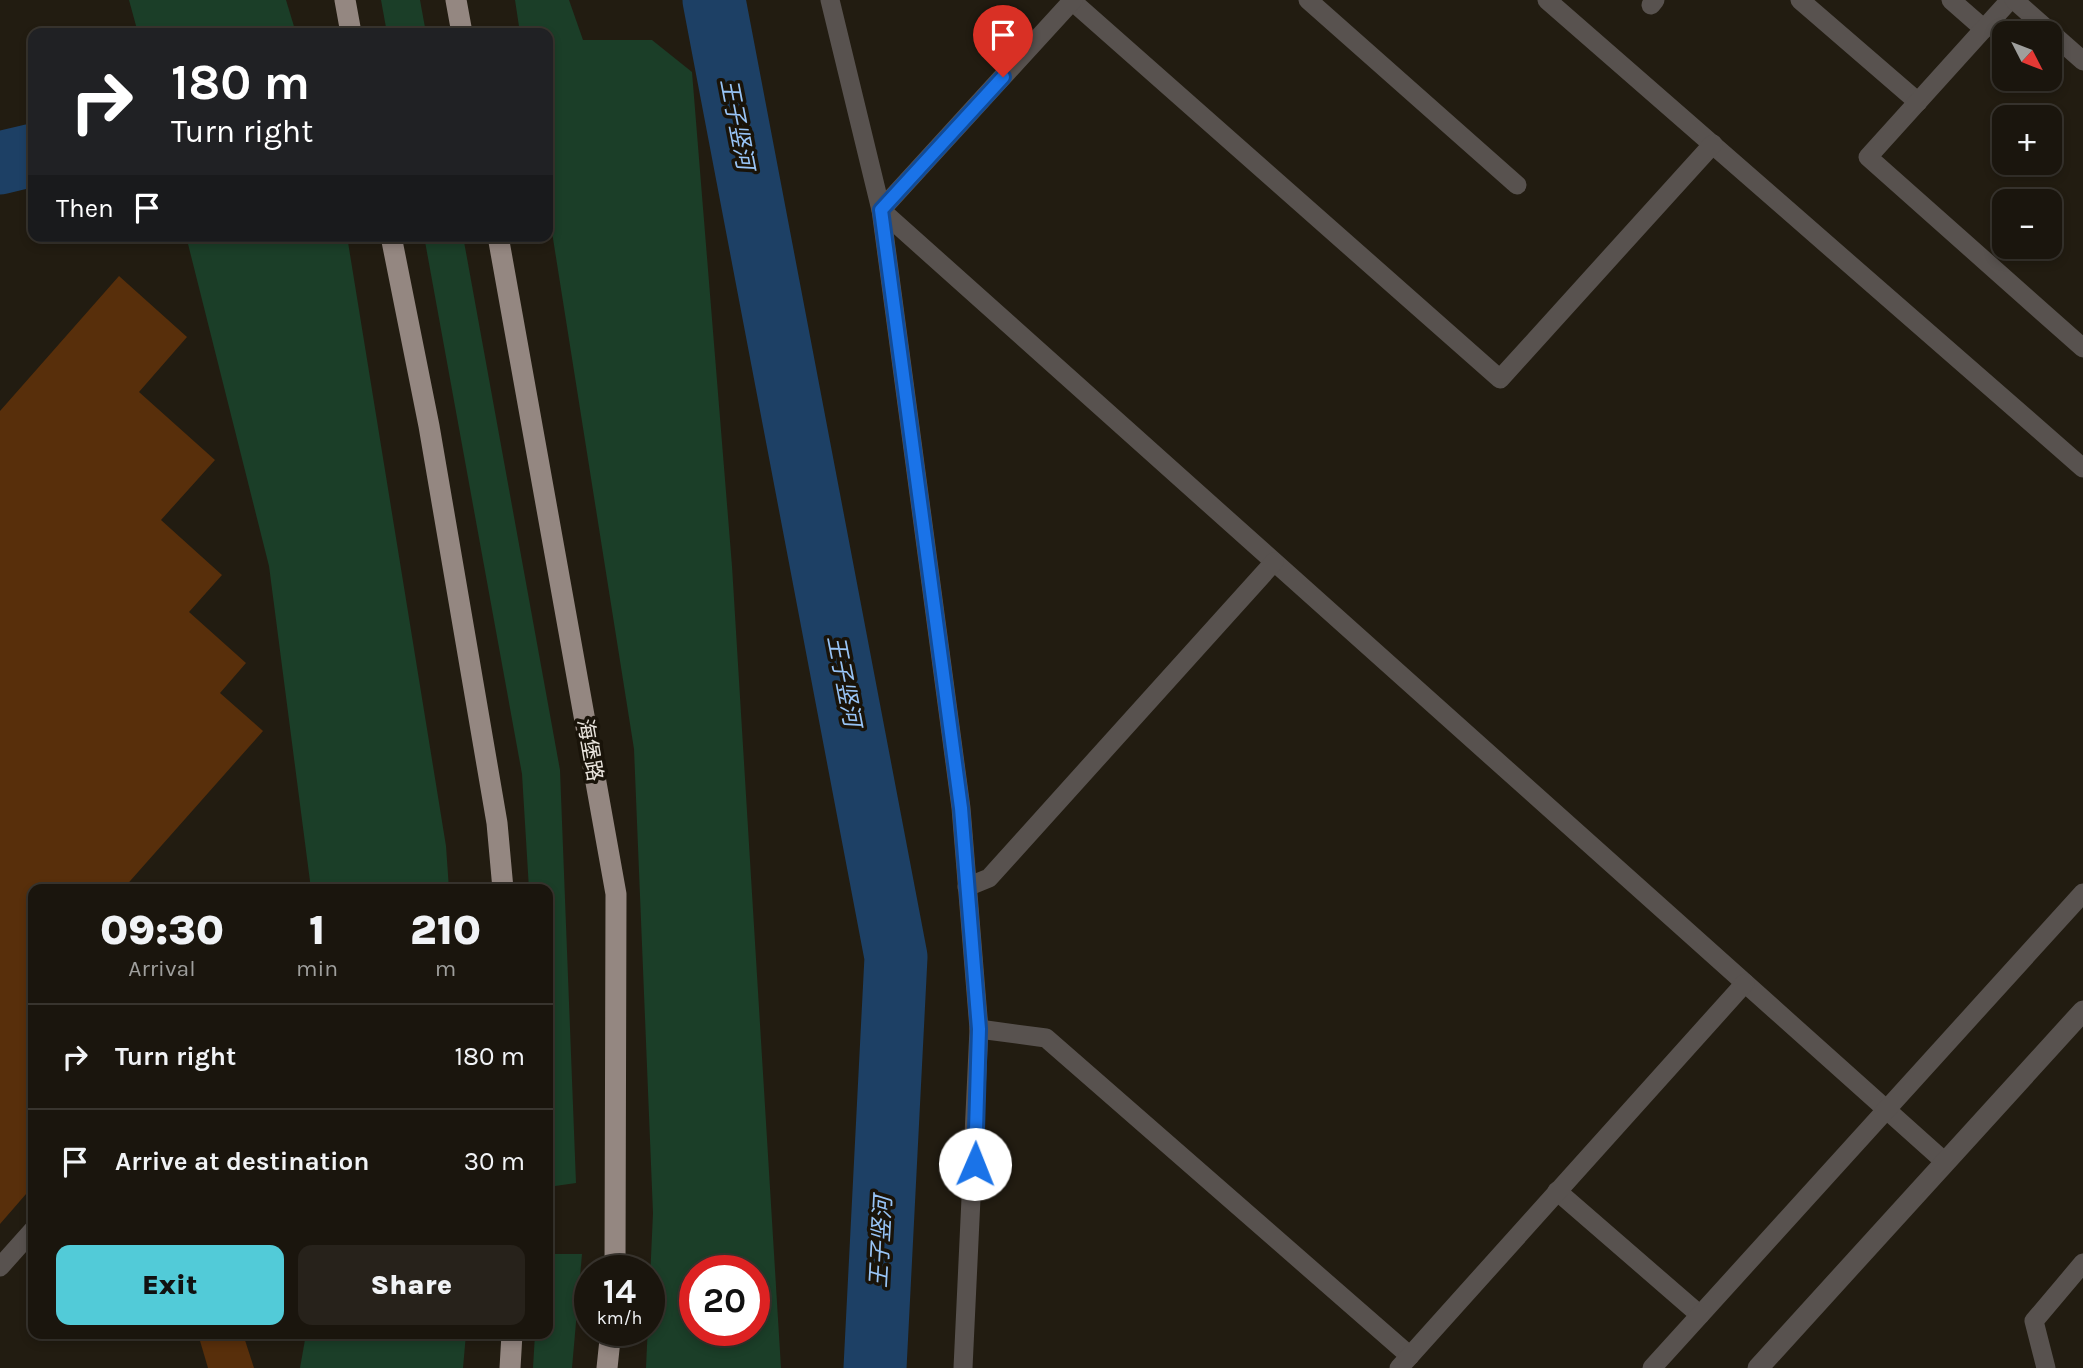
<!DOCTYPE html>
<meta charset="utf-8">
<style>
body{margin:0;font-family:Karla,"Noto Sans SC",sans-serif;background:#27221b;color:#f1f3f6;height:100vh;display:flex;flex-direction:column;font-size:26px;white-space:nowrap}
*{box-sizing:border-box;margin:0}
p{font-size:23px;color:#9f9f9d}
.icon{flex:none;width:38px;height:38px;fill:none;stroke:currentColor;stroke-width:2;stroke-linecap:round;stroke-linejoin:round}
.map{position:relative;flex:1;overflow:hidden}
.panel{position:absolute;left:28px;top:884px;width:525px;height:455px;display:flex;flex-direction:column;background:#1a150d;border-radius:14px;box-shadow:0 4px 10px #0003,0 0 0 2px #38342e}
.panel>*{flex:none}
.banner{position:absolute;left:28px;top:28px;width:525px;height:214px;border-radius:14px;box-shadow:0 4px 10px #0003,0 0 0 2px #38342e;background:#202124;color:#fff;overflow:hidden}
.needle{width:46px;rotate:132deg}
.controls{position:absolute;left:1992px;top:21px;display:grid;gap:14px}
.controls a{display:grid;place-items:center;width:70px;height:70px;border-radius:14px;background:#1a150d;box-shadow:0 4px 10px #0003,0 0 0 2px #38342e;font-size:35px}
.speed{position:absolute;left:574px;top:1255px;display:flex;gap:14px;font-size:35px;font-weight:700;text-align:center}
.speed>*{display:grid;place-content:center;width:91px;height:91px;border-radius:50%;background:#1a150d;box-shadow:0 4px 10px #0003,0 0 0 2px #38342e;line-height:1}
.speed small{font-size:18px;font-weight:400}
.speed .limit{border:10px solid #d22;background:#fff;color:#111}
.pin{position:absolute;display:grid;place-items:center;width:60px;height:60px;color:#fff;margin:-72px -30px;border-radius:50% 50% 50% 0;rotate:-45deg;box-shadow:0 0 7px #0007}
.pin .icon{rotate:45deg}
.me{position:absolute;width:77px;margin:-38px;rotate:1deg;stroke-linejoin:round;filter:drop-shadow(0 0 5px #0008)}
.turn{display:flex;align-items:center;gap:24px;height:147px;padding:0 28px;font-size:32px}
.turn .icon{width:91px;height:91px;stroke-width:2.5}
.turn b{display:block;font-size:49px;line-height:60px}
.then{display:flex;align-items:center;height:66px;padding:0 28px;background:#0003;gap:14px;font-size:26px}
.eta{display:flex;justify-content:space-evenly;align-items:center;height:119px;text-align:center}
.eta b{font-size:42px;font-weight:800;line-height:49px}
.action{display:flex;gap:14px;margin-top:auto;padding:14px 28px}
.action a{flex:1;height:80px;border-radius:14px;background:#52cbd8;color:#111;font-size:28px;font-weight:800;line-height:80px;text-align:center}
.action a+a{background:#27221b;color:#f1f3f6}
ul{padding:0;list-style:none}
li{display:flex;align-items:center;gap:21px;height:105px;padding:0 28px;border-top:2px solid #38342e}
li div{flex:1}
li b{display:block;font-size:26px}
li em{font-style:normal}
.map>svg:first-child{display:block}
</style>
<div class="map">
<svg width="2083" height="1368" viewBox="0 0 2083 1368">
<rect width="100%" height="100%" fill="#221c11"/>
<g fill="#1b3e28" fill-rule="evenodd">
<path d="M129 0H286L296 33H138Z"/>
<path d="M381 0H420L426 33H387Z"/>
<path d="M515 0H569L583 40H652L692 72 732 566 781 1368H646L653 1213 634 749 548 207V33H520ZM754 1270V1330H695V1270Z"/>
<path d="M186 236H347L446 846 449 889H311L269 566Z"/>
<path d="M424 236H463L560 770 576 1183 548 1187V889H529L522 774Z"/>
<path d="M548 1254H582L572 1368H533L535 1334H548Z"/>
<path d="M306 1334H466L463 1368H300Z"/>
</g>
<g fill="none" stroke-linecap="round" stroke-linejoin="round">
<g stroke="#1d4065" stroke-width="63">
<path d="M714 0 896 957 875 1368"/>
<path d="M0 163 33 155"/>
</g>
</g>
<g fill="#582f0b">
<path d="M119 276 187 337 139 392 215 460 161 520 222 575 189 612 246 663 220 693 263 731 123 889H33V1186L0 1224V411Z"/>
<path d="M198 1334H243L254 1368H208Z"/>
</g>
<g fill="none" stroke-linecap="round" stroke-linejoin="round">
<g stroke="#58524f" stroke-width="19">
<path d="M830 0 881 210 1945 1162"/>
<path d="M1308 0 1517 185"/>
<path d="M1547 0 2083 468"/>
<path d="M1800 0 1918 102"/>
<path d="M1951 0 1984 29"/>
<path d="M2010 0 1868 157 2083 348"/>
<path d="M2014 0 2083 61"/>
<path d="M1072 1 1500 379 1713 144"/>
<path d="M1651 5 1655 0"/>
<path d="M967 887 989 878 1274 562"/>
<path d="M979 1029 1046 1038 1410 1356"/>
<path d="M1557 1191 1700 1315"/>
<path d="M0 1267 33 1230"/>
<path d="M963 1368 979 1029 961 808 881 210 1073 0"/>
<path d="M1399 1368 1745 983"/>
<path d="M1652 1368 2083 893"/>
<path d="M2046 1368 2034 1321 2083 1263"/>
</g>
<path stroke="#58524f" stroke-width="21" d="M1758 1368 2083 1011"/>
<g stroke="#948781" stroke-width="21">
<path d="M345 0 351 33"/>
<path d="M456 0 462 33"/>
<path d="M391 236 429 426 497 823 503 889"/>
<path d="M498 236 616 894 615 1270"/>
<path d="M510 1368 512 1334"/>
<path d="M607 1368 611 1330"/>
</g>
</g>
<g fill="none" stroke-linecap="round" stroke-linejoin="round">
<g stroke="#114b97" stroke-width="18">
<path id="route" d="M975 1164 979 1029 961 808 881 210 1003 77"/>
</g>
<use href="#route" stroke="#1a73e8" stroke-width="12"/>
</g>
<g text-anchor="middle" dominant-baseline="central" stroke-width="7" stroke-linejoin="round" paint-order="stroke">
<g font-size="21" fill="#e9e4dd" stroke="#191309">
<text transform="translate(590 750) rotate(80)">海堡路</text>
</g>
<g font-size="23" font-style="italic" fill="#98c4f6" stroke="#191309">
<text transform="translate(737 124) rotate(79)">王子竖河</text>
<text transform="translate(844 681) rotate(79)">王子竖河</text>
<text transform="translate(881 1242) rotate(-87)">王子竖河</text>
</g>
</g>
</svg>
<div class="controls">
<a><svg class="needle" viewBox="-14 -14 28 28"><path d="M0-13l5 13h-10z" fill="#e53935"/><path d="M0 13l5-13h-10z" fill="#9f9f9d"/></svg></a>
<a>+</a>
<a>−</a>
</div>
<div class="speed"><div>14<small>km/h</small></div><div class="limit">20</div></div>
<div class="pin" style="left:1003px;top:77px;background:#d93025"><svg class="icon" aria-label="arrive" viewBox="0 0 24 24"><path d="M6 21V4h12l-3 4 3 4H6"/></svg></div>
<svg class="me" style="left:975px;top:1164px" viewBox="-20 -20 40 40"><circle r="19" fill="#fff"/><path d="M0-13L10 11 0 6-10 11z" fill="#1a73e8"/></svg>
<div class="banner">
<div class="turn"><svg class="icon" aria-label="right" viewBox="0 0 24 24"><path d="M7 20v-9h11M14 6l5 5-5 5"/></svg><div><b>180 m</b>Turn right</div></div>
<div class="then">Then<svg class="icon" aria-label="arrive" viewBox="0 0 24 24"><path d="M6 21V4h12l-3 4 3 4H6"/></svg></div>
</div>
<section class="panel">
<div class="eta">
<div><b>09:30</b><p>Arrival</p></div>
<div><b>1</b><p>min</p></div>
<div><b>210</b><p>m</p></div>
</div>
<ul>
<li><svg class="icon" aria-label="right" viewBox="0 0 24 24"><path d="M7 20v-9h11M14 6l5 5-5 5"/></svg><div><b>Turn right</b></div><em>180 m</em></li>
<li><svg class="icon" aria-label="arrive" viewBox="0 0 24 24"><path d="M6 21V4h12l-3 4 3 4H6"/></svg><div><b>Arrive at destination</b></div><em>30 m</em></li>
</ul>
<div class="action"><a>Exit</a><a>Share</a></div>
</section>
</div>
